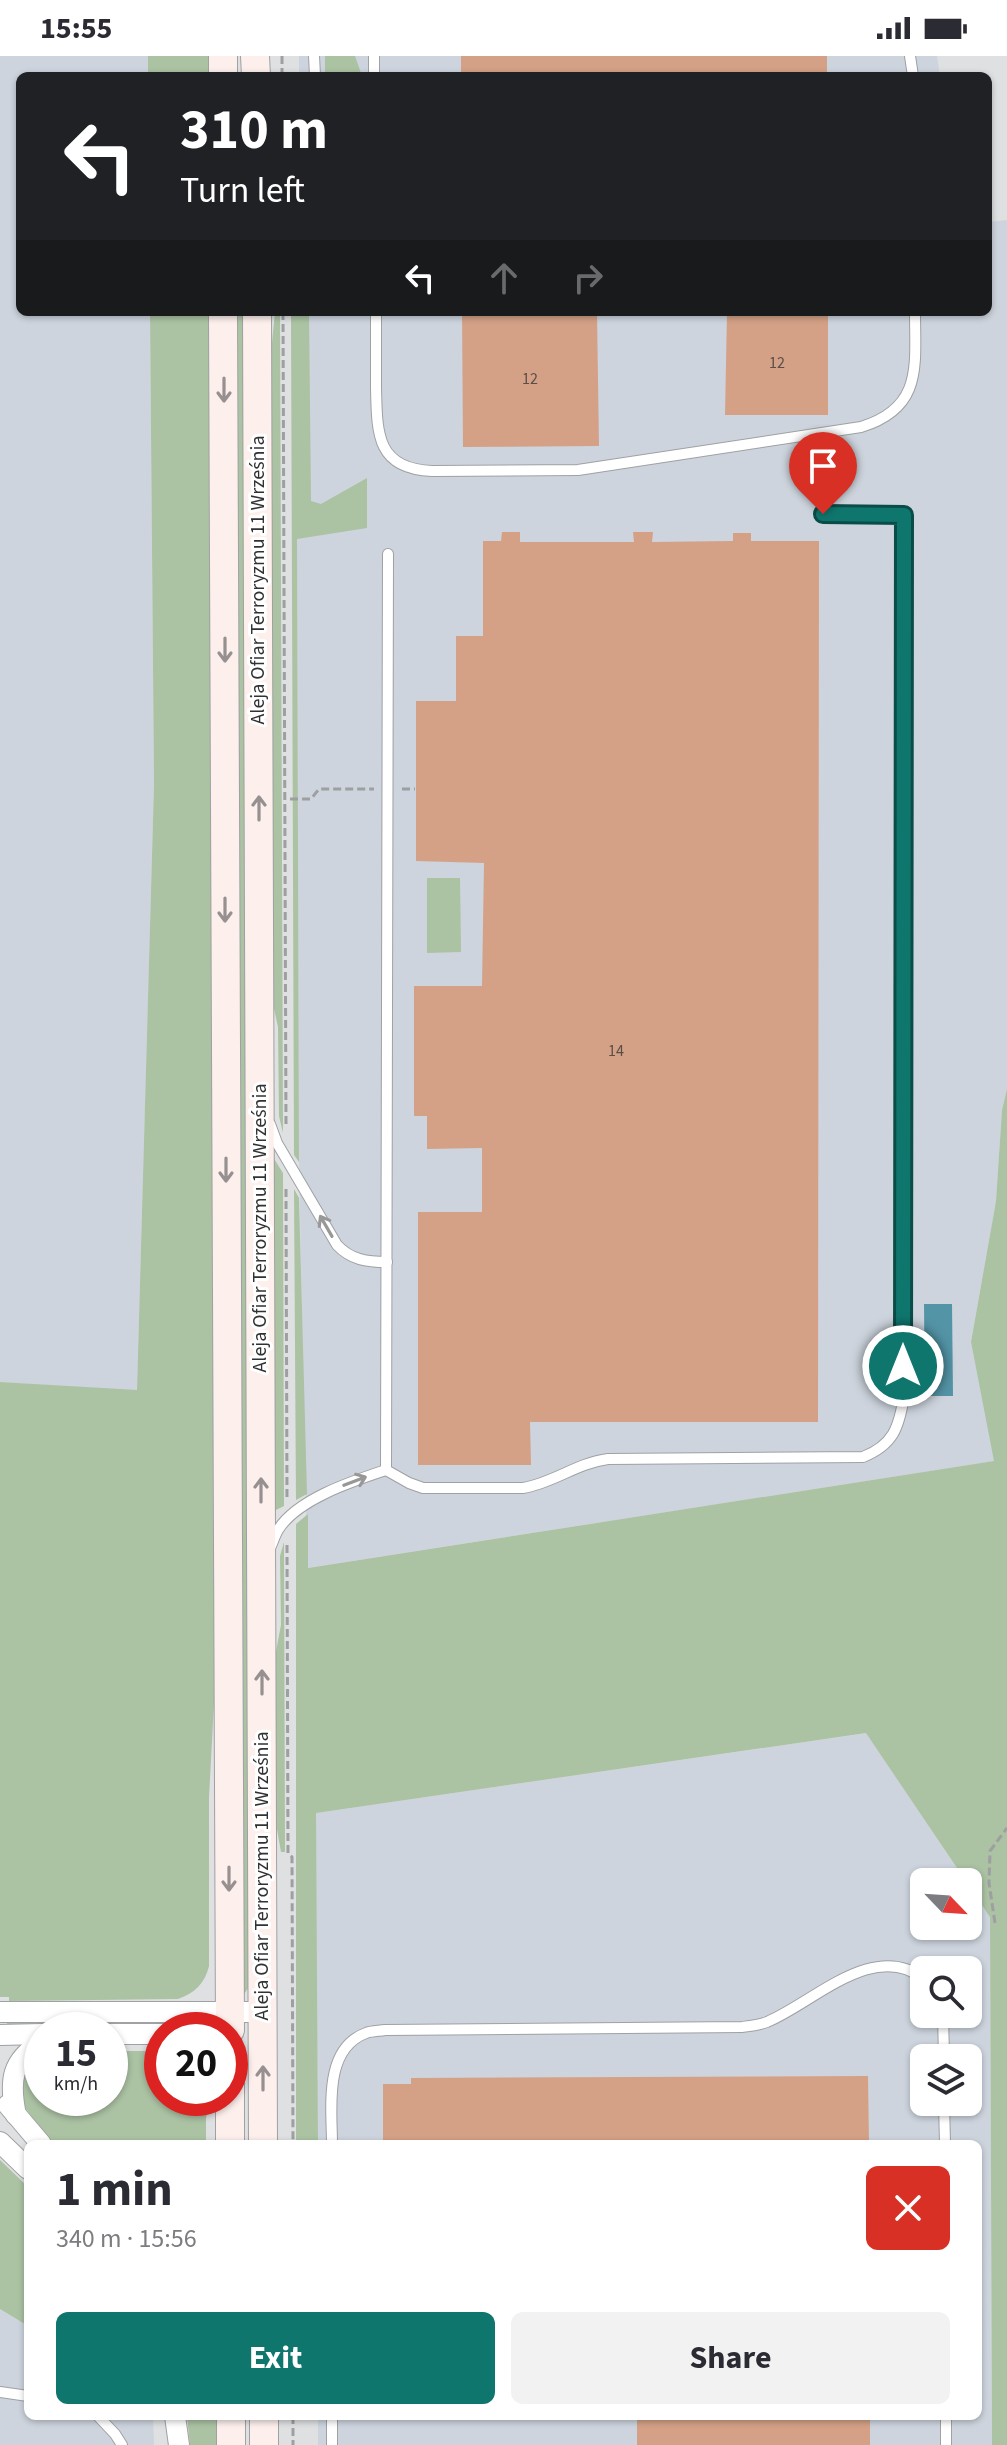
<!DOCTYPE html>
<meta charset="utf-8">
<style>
body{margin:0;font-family:"Source Sans 3",sans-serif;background:#f2f2f3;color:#2b2b33;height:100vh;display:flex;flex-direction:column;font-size:30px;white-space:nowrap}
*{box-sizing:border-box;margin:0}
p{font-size:26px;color:#7c7c81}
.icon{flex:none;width:44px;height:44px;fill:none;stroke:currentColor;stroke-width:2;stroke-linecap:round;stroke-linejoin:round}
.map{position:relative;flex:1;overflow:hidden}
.sheet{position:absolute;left:24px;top:2084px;width:958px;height:280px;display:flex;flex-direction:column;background:#fff;border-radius:12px;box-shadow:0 2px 6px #0004}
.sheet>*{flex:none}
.hud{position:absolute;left:16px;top:16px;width:976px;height:244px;border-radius:12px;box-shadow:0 2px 6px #0004;background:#202124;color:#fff;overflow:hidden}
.needle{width:52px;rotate:115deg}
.controls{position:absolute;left:910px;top:1812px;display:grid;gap:16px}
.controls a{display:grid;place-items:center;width:72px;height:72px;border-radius:12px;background:#fff;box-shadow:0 2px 6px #0004;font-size:40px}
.speed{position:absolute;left:24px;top:1956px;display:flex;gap:16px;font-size:40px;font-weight:700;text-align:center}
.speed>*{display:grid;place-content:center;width:104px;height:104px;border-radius:50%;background:#fff;box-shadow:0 2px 6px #0004;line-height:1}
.speed small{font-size:20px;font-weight:400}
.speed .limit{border:12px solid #d22;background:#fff;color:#111}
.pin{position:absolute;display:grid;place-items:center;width:68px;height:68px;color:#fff;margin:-82px -34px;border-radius:50% 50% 50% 0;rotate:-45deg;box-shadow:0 0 8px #0007}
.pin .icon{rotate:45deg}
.me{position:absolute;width:88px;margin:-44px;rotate:0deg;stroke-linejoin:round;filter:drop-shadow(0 0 6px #0008)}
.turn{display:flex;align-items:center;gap:28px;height:168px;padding:0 32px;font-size:36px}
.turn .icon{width:104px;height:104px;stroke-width:2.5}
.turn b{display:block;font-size:56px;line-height:68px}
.lanes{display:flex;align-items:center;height:76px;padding:0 32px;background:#0003;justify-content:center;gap:40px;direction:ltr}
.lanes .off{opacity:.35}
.round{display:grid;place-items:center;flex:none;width:84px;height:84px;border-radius:12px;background:#f2f2f3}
.headline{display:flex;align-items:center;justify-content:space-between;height:136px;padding:0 32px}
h1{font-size:48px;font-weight:700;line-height:60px}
.cta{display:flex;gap:16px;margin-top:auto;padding:16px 32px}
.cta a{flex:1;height:92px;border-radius:12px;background:#0f766e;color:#fff;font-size:32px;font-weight:700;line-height:92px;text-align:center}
.cta a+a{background:#f2f2f3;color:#2b2b33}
.status{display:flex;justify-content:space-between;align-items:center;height:56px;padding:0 40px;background:#fff;direction:ltr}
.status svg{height:22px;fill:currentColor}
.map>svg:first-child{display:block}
</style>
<div class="status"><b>15:55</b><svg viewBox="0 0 49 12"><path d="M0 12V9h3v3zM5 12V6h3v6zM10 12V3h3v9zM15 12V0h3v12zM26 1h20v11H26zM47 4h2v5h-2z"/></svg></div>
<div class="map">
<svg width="1007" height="2389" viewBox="0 0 1007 2389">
<rect width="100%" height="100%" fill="#dee0e2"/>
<g fill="#cdd4dd" fill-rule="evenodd">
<path d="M0 0H148V20H20V256H150L154 728 137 1335 0 1326Z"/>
<path d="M299 0H937L940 20H299Z"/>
<path d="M1007 164V1033L1002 1054 996 1145 971 1286 995 1405 307 1512 299 1106 296 256H988V166Z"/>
<path d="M867 1677 966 1826H924V1870H968V1828L990 1860 992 2389H318V2360H978V2088H318L315 1757ZM924 1914H968V1958H924ZM924 2002H968V2046H924Z"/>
<path d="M0 2253 28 2270V2360H153L154 2389H0Z"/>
</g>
<g fill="#abc2a3">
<rect x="148" y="0" width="62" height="20"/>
<path d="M325 0H355L362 20H325Z"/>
<path d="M150 256H211L215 1629 209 1741V1910C205 1927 195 1937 178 1943L9 1945V1941H0V1326L137 1334 154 728Z"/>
<path d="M234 256H247L249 1931 242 1941Z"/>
<path d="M275 256H280L283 1077 279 1060 278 971 271 939 269 318Z"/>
<path d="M291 256H309L311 445 321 448 367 422V472L297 483 299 1106 294 1099Z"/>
<path d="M427 822H460L461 896 427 897Z"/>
<path d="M1007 1033V2389H992L990 1861 866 1677 316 1757 318 2088H296V1468L308 1458V1512L994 1405 971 1286 996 1145 1002 1054Z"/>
<path d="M271 1098 283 1117 284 1450 274 1455Z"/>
<path d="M294 1133 299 1142 307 1438 296 1444Z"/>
<path d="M284 1486 285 1796H281L274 1756 273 1611 281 1569 280 1500Z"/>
<path d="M213 1964 216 1968 213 1970H7V1965Z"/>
<path d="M110 1995H162V2042H211L206 2062V2088H53L23 2049 22 2021 27 2022 31 2013 42 2002V2042H110Z"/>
<path d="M0 2104 28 2131V2270L0 2253Z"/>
<path d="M187 2360H219V2389H190Z"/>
</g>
<path fill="#5394a6" d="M924 1248H952L953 1340H925Z"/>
<g fill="#d4a186">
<rect x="461" y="0" width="366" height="20"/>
<path d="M462 256H597L599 390 463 391Z"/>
<path d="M727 256H828V359H725Z"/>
<path d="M502 476H520V486H634L633 476H653L652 486 733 485V477H751V485H819L818 1366H530L531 1409H418V1156H482V1092L427 1093V1060H414V930H482L484 807 416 805V645H456V580H483V485H501Z"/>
<path d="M868 2020 869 2088H383V2028H411V2022Z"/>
<rect x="637" y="2360" width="233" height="29"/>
</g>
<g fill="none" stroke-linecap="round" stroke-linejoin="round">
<g stroke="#9fa1a3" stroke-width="12">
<g id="lane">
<path d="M314 0 315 20"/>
<path d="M374 0V20"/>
<path d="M910 0 913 20"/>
<path d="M376 256C376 281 376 306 376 331 377 377 376 413 432 415L578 414 861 371C923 352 915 310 915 256"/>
<path d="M270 1068 277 1087 337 1189C351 1204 367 1206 387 1206"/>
<path d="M386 1414 388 498"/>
<path d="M270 1492C273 1486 275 1479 278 1474 297 1443 353 1425 386 1414L409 1427 423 1432H523C553 1427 577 1407 608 1403L863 1401C893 1389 899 1372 904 1340V459L823 458"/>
<path d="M943 1958 944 2002"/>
<path d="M944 2046 945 2088"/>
<path d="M332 2088C332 2053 323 1993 366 1977 371 1975 379 1975 385 1974L742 1971C750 1970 759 1969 767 1966 813 1947 874 1883 924 1923"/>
<path d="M0 2336 28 2340"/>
<path d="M98 2360 115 2378 122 2389"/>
<path d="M946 2360V2389"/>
<path d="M332 2389V2360"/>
</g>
</g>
<g stroke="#9fa1a3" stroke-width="22">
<g id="street">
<path d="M0 1956H263"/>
<path d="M110 1978H162"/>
<path d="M0 1979 42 1978"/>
<path d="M8 2049 41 2088"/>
<path d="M16 2059C9 2025 11 2005 42 1986"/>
<path d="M0 2086 28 2113"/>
<path d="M175 2360 179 2389"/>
</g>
</g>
<g stroke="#9fa1a3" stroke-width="30">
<g id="secondary">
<path d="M223 0V20"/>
<path d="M255 0 256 20"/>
<path d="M223 256 230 1974"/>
<path d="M257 256 263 2088"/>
<path d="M230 2023V2088"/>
<path d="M231 2360V2389"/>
<path d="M264 2360V2389"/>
</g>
</g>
<g stroke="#9d9fa0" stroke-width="3" stroke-dasharray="8 4" stroke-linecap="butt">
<path d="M282 0V20"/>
<path d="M283 256 286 1070"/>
<path d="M402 733H415"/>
<path d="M290 743H311L319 733H374"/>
<path d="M286 1133 287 1442"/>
<path d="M287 1489 288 1797 292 1801 293 2088"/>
<path d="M995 1867 989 1827 990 1795 1007 1772"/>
<path d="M293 2360V2389"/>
</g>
<use href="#lane" stroke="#fff" stroke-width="10"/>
<use href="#street" stroke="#fff" stroke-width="20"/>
<use href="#secondary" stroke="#fcefec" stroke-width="28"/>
</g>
<defs><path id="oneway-shaft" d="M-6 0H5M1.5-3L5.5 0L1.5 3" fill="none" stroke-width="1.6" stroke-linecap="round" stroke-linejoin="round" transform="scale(2)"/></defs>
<g stroke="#969090">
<use href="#oneway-shaft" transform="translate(224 334) rotate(90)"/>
<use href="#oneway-shaft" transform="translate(225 594) rotate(90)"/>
<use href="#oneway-shaft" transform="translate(259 752) rotate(-90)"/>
<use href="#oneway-shaft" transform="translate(225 854) rotate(90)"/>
<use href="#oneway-shaft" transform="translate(226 1114) rotate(90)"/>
<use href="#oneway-shaft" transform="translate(261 1434) rotate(-90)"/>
<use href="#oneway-shaft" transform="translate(262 1626) rotate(-90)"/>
<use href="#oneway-shaft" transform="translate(229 1823) rotate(90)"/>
<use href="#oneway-shaft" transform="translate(263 2022) rotate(-90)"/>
</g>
<g stroke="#989899">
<use href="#oneway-shaft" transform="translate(326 1170) rotate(-120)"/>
<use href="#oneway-shaft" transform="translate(355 1425) rotate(-21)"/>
</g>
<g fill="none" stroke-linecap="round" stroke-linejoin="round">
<g stroke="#0a4d48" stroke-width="20">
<path id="route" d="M823 458 904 459 903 1310"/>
</g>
<use href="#route" stroke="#0f766e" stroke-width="14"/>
</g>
<g text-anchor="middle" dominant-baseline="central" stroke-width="6" stroke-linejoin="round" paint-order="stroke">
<g font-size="16" fill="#5a4e48">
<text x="777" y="307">12</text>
<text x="530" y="323">12</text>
<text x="616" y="995">14</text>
</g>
<g font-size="20" fill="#313233" stroke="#fff">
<text transform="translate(258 524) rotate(-90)">Aleja Ofiar Terroryzmu 11 Września</text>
<text transform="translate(260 1172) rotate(-90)">Aleja Ofiar Terroryzmu 11 Września</text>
<text transform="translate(262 1820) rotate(-90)">Aleja Ofiar Terroryzmu 11 Września</text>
</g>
</g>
</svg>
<div class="controls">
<a><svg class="needle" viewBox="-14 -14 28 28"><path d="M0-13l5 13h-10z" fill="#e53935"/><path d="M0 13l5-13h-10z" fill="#7c7c81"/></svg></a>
<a><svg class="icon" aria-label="search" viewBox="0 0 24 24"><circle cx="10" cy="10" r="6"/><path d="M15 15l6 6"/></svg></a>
<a><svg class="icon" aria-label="layers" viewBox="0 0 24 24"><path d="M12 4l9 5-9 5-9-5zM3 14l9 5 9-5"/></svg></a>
</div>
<div class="speed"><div>15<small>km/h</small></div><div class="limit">20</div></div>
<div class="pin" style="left:823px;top:458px;background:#d93025"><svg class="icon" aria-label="arrive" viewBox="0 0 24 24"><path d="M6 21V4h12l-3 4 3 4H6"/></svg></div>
<svg class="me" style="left:903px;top:1310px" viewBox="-20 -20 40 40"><circle r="17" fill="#0f766e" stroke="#fff" stroke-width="3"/><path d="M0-11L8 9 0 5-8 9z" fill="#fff"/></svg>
<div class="hud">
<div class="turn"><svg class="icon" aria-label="left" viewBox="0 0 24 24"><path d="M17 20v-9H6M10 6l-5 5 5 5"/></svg><div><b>310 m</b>Turn left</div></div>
<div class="lanes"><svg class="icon" aria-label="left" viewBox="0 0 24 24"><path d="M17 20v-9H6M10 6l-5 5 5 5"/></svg><svg class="icon off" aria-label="ahead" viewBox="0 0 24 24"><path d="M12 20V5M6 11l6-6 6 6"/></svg><svg class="icon off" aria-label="right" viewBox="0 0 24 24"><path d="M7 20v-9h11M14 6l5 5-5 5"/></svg></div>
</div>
<section class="sheet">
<div class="headline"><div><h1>1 min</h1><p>340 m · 15:56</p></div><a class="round" style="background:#d93025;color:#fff"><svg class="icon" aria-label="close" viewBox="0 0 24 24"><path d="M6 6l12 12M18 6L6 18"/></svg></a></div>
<div class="cta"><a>Exit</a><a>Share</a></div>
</section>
</div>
